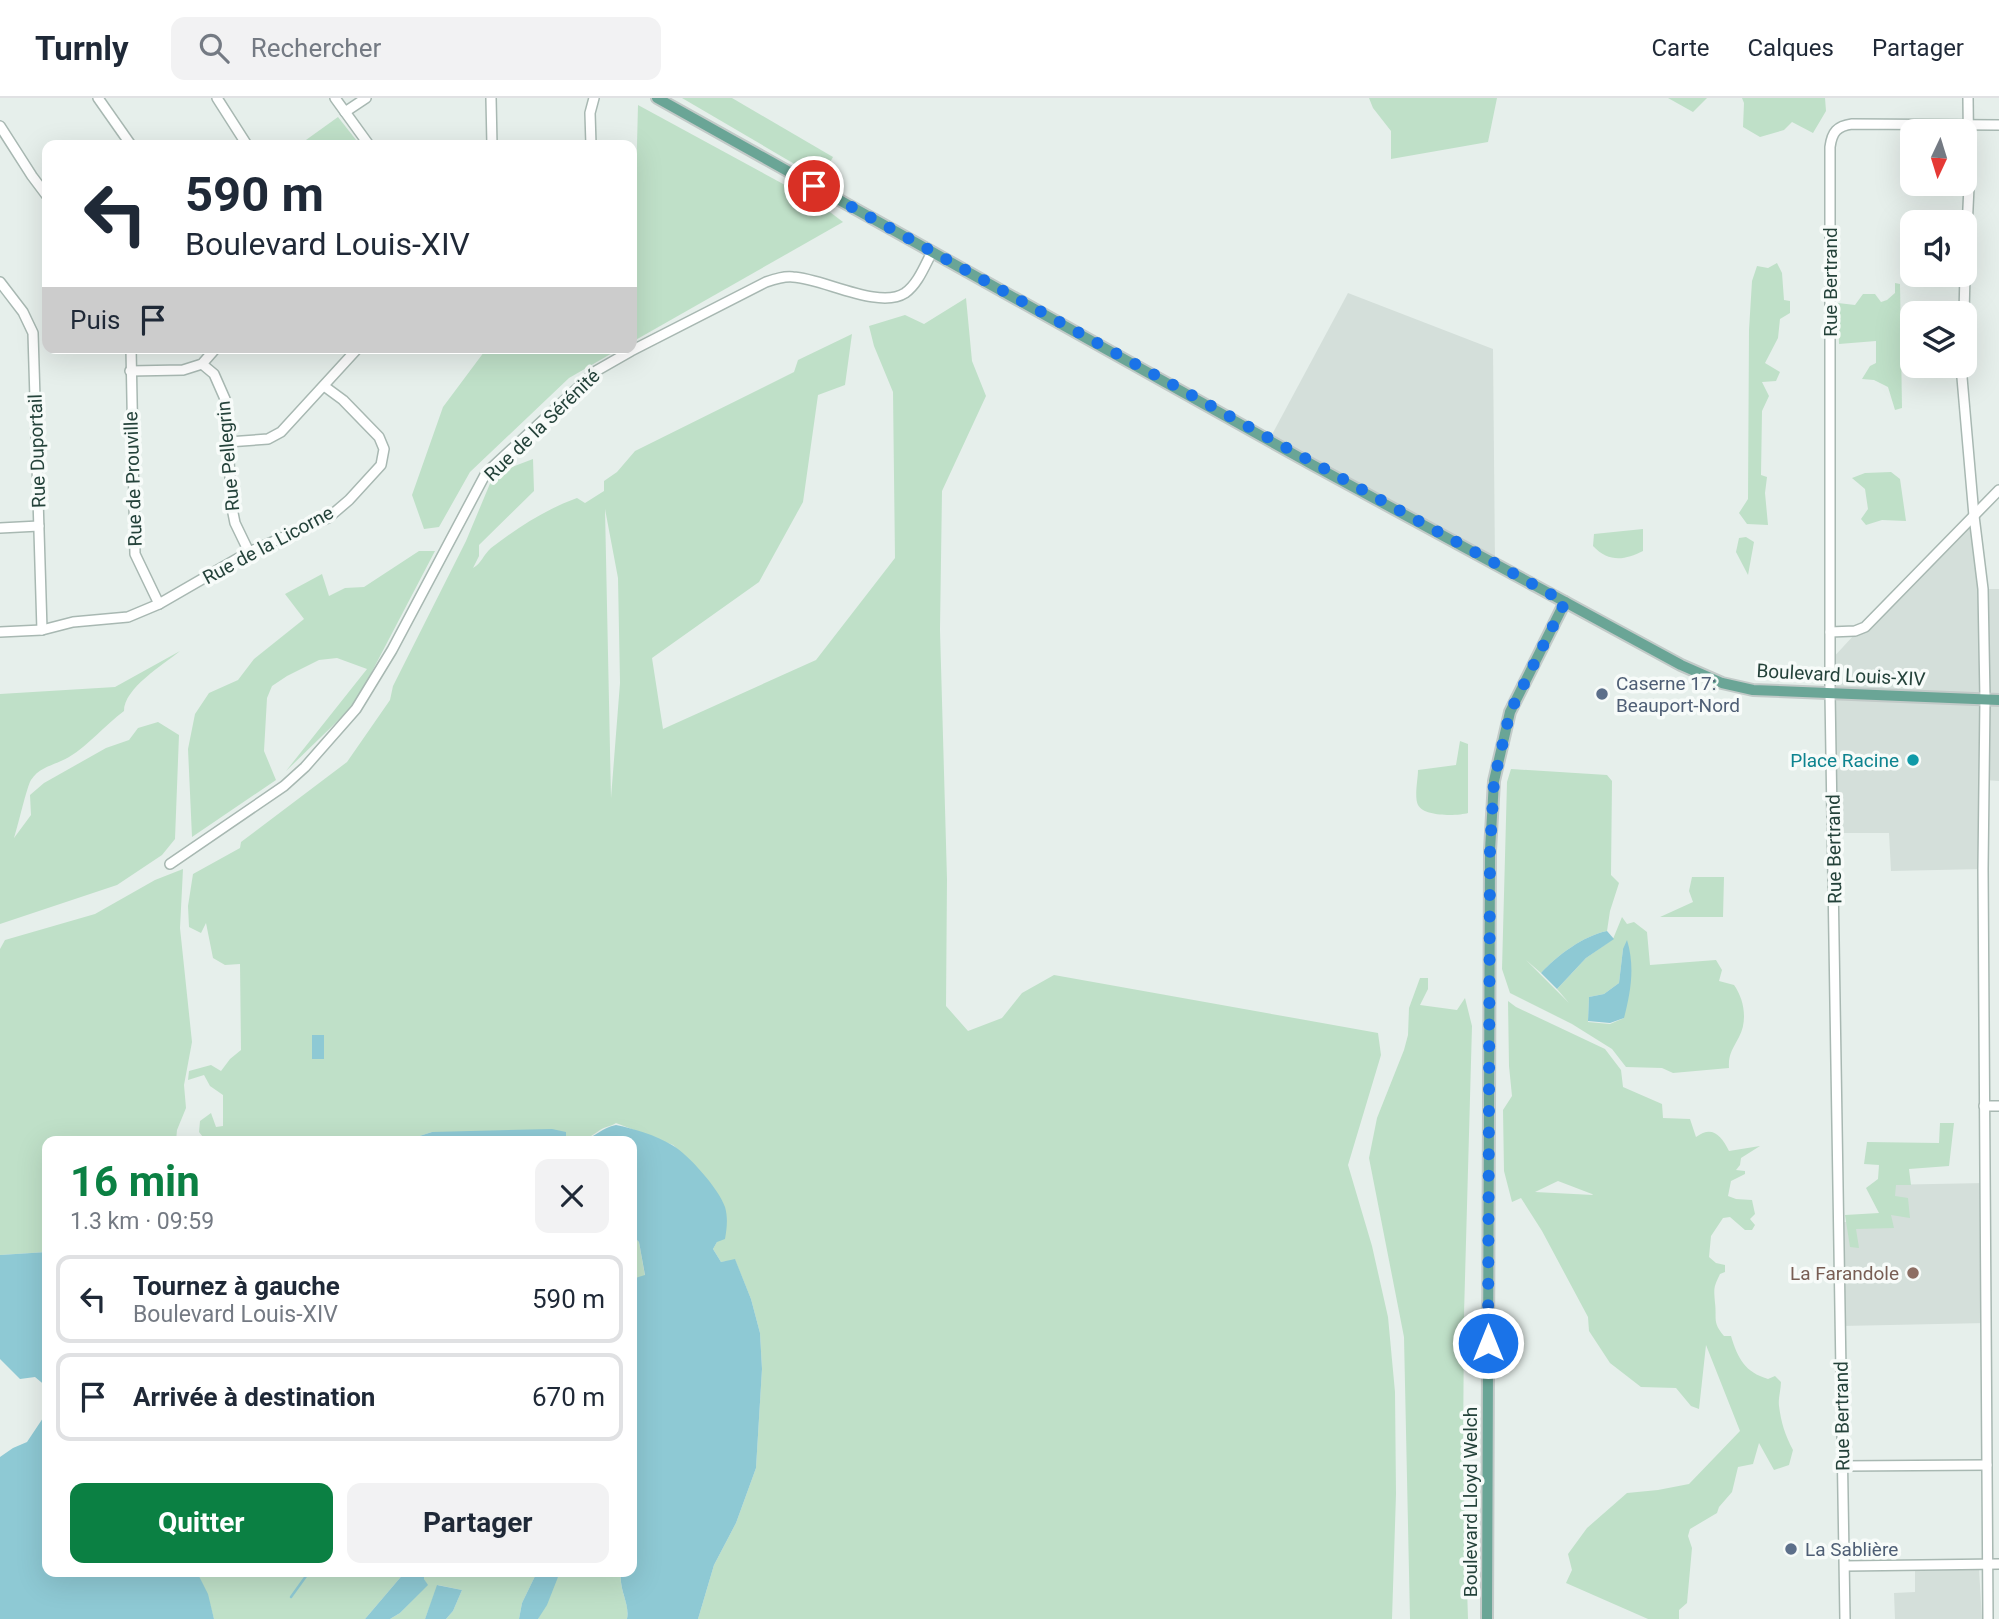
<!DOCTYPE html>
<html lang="fr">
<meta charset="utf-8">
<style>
body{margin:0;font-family:Roboto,sans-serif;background:#f2f2f3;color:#1f2937;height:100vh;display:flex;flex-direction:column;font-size:26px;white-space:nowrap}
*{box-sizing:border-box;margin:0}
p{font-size:23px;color:#747a83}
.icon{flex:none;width:38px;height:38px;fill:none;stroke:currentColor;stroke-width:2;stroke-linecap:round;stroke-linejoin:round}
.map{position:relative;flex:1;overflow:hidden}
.drawer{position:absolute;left:42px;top:1038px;width:595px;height:441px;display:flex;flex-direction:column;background:#fff;border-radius:14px;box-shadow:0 7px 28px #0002}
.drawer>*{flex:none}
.hud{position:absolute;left:42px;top:42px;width:595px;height:214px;border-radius:14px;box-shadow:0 7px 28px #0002;background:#fff;color:#1f2937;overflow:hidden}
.needle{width:46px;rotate:184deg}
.buttons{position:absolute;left:1900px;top:21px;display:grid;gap:14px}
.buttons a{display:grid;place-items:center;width:77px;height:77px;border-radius:14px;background:#fff;box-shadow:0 7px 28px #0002;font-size:35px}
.pin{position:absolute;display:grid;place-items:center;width:60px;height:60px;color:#fff;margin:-30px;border:4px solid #fff;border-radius:50%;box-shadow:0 2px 7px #0007}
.me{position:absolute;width:77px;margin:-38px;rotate:0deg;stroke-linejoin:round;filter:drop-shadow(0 0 5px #0008)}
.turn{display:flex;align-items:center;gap:24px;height:147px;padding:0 28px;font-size:32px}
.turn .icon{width:91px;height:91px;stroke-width:2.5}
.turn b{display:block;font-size:49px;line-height:60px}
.then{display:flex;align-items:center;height:66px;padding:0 28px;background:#0003;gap:14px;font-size:26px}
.round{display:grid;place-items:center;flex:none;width:74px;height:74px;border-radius:14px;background:#f2f2f3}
.summary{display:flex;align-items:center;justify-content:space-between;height:119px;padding:0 28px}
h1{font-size:42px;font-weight:700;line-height:52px;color:#0b8043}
.primary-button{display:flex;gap:14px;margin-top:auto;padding:14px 28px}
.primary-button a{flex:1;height:80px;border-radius:14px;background:#0b8043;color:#fff;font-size:28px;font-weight:700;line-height:80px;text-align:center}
.primary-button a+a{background:#f2f2f3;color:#1f2937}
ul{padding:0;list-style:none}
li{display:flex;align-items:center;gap:21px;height:88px;margin:0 14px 10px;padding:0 14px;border:4px solid #e0e1e3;border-radius:14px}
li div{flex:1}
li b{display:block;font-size:26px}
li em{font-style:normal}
header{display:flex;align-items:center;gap:42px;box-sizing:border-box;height:98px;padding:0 35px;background:#fff;border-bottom:2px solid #e0e1e3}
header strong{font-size:33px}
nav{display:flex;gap:38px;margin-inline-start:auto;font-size:24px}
.search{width:490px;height:63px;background:#f2f2f3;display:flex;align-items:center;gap:18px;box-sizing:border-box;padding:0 24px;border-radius:14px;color:#747a83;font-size:26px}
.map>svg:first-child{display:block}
</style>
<header>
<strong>Turnly</strong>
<div class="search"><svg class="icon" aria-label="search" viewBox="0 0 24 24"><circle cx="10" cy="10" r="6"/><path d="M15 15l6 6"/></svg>Rechercher</div>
<nav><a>Carte</a><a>Calques</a><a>Partager</a></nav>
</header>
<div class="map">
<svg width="1999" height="1521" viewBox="0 0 1999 1521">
<rect width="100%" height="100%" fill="#e6efeb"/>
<g fill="#d4dfda">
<path d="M1348 195 1493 251 1495 466 1269 342Z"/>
<path d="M1974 418 1984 491H1999V683L1985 682 1983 771 1891 773 1889 735H1834L1830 563 1894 494Z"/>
<path d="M1985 1085 1987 1225 1841 1228 1839 1124H1883L1882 1087Z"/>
<path d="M1979 1471 1982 1521H1895L1894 1495 1915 1494V1473Z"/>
</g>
<g fill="#bfe0c8" fill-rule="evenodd">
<path d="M682 0H732L833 59 824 75 803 71Z"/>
<path d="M1369 0H1497L1488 44 1391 61V33L1373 10Z"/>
<path d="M1668 0H1707L1693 14Z"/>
<path d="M1742 0H1825L1826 13 1813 35 1792 24 1784 32 1760 39 1743 29 1744 5Z"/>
<path d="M638 7 818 105 843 124 632 244Z"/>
<path d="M338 19 360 47H299Z"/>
<path d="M1777 165 1782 175 1784 202 1790 203V215L1780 221 1778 240 1765 265 1780 274 1776 283 1762 284 1769 298 1762 313 1761 377 1767 379 1765 395 1768 427 1747 426 1739 415 1748 401 1749 232 1752 183 1757 168 1768 170Z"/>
<path d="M1895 185 1900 186 1902 310 1895 312 1888 289 1874 282 1862 281 1870 268 1876 265V243L1839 246 1838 205 1855 207 1863 196H1875L1881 204 1887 202 1895 195Z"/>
<path d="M966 200 972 263 986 298 942 393 940 532 947 781 946 908 968 933 1002 920 1022 895 1054 877 1378 935 1381 957 1348 1067 1372 1148 1388 1219 1395 1294 1396 1396 1392 1521H698L714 1467 736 1425 756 1370 762 1271 760 1235 751 1201 735 1162 721 1164 713 1151 717 1144 715 1093 690 1063 673 1047 616 1025C612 1028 604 1029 600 1032 588 1041 582 1043 566 1043V1034H432L404 1043H206L199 1034 200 1023 211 1015 216 1029 223 1028V997L210 988 204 977 188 982 189 973 211 967 221 973 230 961 241 952 240 866 225 867 213 860 206 825 201 835 189 829 188 808 193 776 240 750 241 744 347 664 390 602 393 588 466 443 494 376 533 361 534 393 479 447V458L473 470C482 465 483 457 491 450 517 430 546 411 577 400L585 405 604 393V383L617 374 635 353 794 274 798 262 852 236 845 287 818 297 803 404 759 484 652 560 663 631 816 562 895 460 893 294 874 248 869 228 905 217 924 226ZM605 411 618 480 620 585 611 700Z"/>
<path d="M487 250H621L569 280 470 374 439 429 424 431 412 397 443 309Z"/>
<path d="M1891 374 1900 381 1906 423 1882 422 1866 427 1861 421 1868 411 1865 391 1852 380 1865 375Z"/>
<path d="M1643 431V453C1625 462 1609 465 1593 448L1594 436Z"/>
<path d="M1746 439 1754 444 1748 477 1736 454 1739 440Z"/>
<path d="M419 453H435L355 606 286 673 367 571 337 560 319 562 287 578 272 588 267 600 264 653 276 682 192 739 188 651 195 616 209 595 238 582 254 561 304 521 285 496 322 476 329 498 345 490 364 489Z"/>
<path d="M180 553C163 567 124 590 124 613 105 627 89 647 69 659 56 667 40 668 31 682 27 688 18 728 14 740L31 717 30 697 44 685 106 650 129 642 138 630 158 624 179 637 175 741 162 757 117 787 0 826V596L115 589Z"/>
<path d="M1460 643 1468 646V715C1458 718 1424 719 1418 707 1414 699 1418 681 1418 672L1456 667Z"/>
<path d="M1511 671 1607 677 1612 683 1611 777 1619 785 1610 813 1607 833C1583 838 1558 857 1541 875L1526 862 1569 905 1557 891 1586 860 1613 841 1622 819 1627 826 1634 824 1647 834 1650 867 1716 862 1722 872 1719 883 1734 887C1744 901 1748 922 1739 939 1733 951 1728 956 1729 970L1673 975 1662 970 1626 969 1612 951 1572 926 1510 895 1502 871 1507 684ZM1623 851 1624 920 1610 926 1588 924 1589 899 1604 896 1619 885Z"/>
<path d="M183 771 180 830 192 944 184 987 186 1010 177 1032 176 1043H47V1154L0 1157V851L5 842 95 816 155 782Z"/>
<path d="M1692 779H1724L1723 819H1660L1693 804 1689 793Z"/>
<path d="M1420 880H1428V891L1420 907 1457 912 1465 900 1472 928 1464 1216 1463 1362 1468 1521H1410L1404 1239 1369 1060 1377 1020 1404 952 1408 937 1409 910Z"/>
<path d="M1508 903 1516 909 1605 951 1621 972 1623 989 1662 1006 1663 1020 1690 1021 1696 1039C1712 1027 1721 1037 1729 1053L1760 1048 1741 1060 1740 1067 1736 1072 1745 1073V1076L1731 1083 1728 1098 1736 1101 1752 1102 1755 1116 1750 1121 1755 1127 1752 1132H1745L1730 1119 1723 1120 1711 1138 1709 1159 1716 1165 1725 1167V1174L1720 1176C1713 1190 1714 1191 1715 1205 1717 1221 1712 1224 1724 1238H1731C1738 1261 1745 1274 1768 1281L1775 1278 1781 1284C1781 1291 1778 1301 1779 1308 1781 1324 1785 1337 1793 1352L1789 1367 1774 1372 1759 1345 1753 1366 1738 1369 1732 1394 1719 1409 1717 1415 1690 1431 1688 1438 1692 1450 1687 1505 1679 1512V1521H1648L1566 1485 1572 1472 1568 1456 1587 1430 1627 1395 1658 1392 1689 1386 1740 1333 1706 1247 1699 1311 1691 1308 1676 1290 1641 1289 1610 1265 1589 1233 1588 1219 1542 1133 1521 1100 1512 1104 1504 1073 1503 1012 1512 998 1509 968ZM1558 1083 1592 1096 1593 1097 1535 1094Z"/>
<path d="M1940 1025H1954L1949 1068 1909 1071 1911 1087H1896L1895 1098 1908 1100 1910 1120 1891 1117 1894 1130 1856 1131 1859 1150 1850 1149 1845 1117 1879 1115 1866 1090 1878 1081 1879 1067 1864 1066 1867 1044 1939 1045Z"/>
<path d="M632 1137 639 1144 645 1178 632 1181Z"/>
<path d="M197 1474H405L365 1521H214L207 1496Z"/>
<path d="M424 1474H537L522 1505 519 1521H446L453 1513 462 1492 438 1487 425 1521H390L400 1515 427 1487 424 1481Z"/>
<path d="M560 1474H617L621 1476C619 1493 630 1505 627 1521H538Z"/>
</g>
<g fill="#8ec9d4">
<path d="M1607 833 1614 841 1586 860 1557 891 1541 875C1558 857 1583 838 1607 833Z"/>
<path d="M1627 842C1635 868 1631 893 1624 920L1610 925 1588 923 1589 899 1604 896 1619 885 1623 851Z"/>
<rect x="312" y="937" width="12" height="24"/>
<path d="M616 1027C635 1031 655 1037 672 1047 688 1056 719 1091 725 1109 728 1119 727 1130 725 1141L717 1144 713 1151 721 1164 735 1161 751 1201 760 1235 762 1271 756 1370 736 1425 714 1467 698 1521H627C630 1506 619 1492 621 1476L617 1474H632V1181L645 1177 639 1144 632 1137V1043H583C596 1038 602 1030 616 1027Z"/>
<path d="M552 1031 566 1034V1043H404L432 1034Z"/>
<path d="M47 1154V1293V1289L35 1279 20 1281 0 1261V1157Z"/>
<path d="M47 1314V1474H197L208 1496 214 1521H0V1359L13 1350 27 1344Z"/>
<path d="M405 1474H424V1481L428 1487 400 1515 390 1521H365Z"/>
<path d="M537 1474H560L547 1507 538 1521H519L522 1505Z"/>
<path d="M437 1487 462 1492 453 1513 446 1521H425Z"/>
</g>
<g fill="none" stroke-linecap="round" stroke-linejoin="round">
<path stroke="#8ec9d4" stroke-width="2.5" d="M291 1499 309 1474"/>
<g stroke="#a8b8b2" stroke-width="12">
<g id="minor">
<path d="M98 0 131 47"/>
<path d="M217 0 247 47"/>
<path d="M335 0 369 47"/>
<path d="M491 0 492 47"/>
<path d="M345 14 366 0"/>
<path d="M0 28 32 78 47 98"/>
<path d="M591 47 590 15 594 0"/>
<path d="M1965 176 1969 88 1968 0"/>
<path d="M0 184 23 214 33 235 42 532"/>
<path d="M1964 215 1965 177"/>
<path d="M131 250 135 456 159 506"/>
<path d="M202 266 214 276 225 301 232 410 235 425 249 454"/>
<path d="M1961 268 1974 418 1983 491 1985 601 1983 771 1988 1521"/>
<path d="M130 273 183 272 202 266 216 250"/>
<path d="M228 344 268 341 281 334 358 250"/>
<path d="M0 430 39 428"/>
<path d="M0 534 42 532 73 524 128 519 159 506 249 454 328 420 349 402 381 367 384 351 379 339 343 302 324 288"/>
<path d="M1830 534 1855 533 1865 529 1999 392"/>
<path d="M170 766 284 688 305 669 356 611 392 552 486 375 596 273 631 253 766 184C775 181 784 178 793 179 822 180 879 212 905 195 918 186 925 167 932 154"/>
<path d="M1984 1008H1999"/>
<path d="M1843 1368 1987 1367"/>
<path d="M1845 1468 1999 1466"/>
<path d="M1845 1521 1830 595V49C1832 34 1837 28 1852 26L1999 27"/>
</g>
</g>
<g stroke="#c2cac8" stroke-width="14">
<g id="major">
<path d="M657 0 1313 367 1681 567 1722 585 1753 592 1999 602"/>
<path d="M1487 1521 1490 752 1494 683 1510 614 1565 504"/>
</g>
</g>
<use href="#minor" stroke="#fff" stroke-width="9"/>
<use href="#major" stroke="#6aa596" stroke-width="10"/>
</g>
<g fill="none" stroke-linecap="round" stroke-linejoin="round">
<path stroke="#1a73e8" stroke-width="12" stroke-dasharray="0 21.6" d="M814 88 1565 504 1510 614 1494 683 1490 752 1488 1245"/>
</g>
<g fill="#5c6f8a" stroke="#f7fbf9" stroke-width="2.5">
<circle cx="1602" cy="596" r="7"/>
<circle cx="1791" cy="1451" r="7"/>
</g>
<circle fill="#0f9aa8" stroke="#f7fbf9" stroke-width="2.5" cx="1913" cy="662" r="7"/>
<circle fill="#8d6e63" stroke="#f7fbf9" stroke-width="2.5" cx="1913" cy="1175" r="7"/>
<g text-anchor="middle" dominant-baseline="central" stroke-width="7" stroke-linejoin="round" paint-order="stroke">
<g font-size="19" fill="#24423a" stroke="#f7fbf9">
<text transform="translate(1830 184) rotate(-90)">Rue Bertrand</text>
<text transform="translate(542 327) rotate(-44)">Rue de la Sérénité</text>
<text transform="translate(37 353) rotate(-92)">Rue Duportail</text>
<text transform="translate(228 358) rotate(-95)">Rue Pellegrin</text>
<text transform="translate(133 381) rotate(-92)">Rue de Prouville</text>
<text transform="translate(268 447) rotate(-28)">Rue de la Licorne</text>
<text transform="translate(1841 577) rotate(3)">Boulevard Louis-XIV</text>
<text transform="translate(1834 751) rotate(-91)">Rue Bertrand</text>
<text transform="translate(1842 1318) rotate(-91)">Rue Bertrand</text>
<text transform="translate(1470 1404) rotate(-90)">Boulevard Lloyd Welch</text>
</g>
<g font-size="19" fill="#4e5e75" stroke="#f7fbf9" text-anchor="start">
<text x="1616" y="585">Caserne 17:<tspan x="1616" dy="22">Beauport-Nord</tspan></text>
<text x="1805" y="1451">La Sablière</text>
</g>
<g font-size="19" fill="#0d838f" stroke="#f7fbf9" text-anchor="end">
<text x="1899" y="662">Place Racine</text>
</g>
<g font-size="19" fill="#785e54" stroke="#f7fbf9" text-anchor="end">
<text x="1899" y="1175">La Farandole</text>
</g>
</g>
</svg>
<div class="buttons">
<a><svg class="needle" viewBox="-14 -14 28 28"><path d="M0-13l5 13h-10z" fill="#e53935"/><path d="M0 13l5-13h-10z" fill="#747a83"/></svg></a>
<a><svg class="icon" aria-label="sound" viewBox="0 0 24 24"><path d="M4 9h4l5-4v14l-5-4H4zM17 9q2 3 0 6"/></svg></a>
<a><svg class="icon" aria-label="layers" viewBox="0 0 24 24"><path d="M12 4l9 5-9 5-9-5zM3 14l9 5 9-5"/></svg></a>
</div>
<div class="pin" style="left:814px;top:88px;background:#d93025"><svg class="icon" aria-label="arrive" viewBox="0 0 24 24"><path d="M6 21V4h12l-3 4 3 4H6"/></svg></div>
<svg class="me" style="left:1488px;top:1245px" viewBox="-20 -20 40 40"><circle r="17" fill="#1a73e8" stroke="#fff" stroke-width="3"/><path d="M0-11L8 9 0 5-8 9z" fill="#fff"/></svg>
<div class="hud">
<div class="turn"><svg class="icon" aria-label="left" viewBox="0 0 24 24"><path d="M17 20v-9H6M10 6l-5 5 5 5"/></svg><div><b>590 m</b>Boulevard Louis-XIV</div></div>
<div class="then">Puis<svg class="icon" aria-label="arrive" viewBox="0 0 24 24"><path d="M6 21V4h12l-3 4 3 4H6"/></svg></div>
</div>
<section class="drawer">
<div class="summary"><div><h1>16 min</h1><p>1.3 km · 09:59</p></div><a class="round"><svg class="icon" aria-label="close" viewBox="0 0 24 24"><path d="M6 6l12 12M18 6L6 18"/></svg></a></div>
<ul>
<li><svg class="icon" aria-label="left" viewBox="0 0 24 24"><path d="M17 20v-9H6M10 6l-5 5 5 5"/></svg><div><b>Tournez à gauche</b><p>Boulevard Louis-XIV</p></div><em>590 m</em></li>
<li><svg class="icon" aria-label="arrive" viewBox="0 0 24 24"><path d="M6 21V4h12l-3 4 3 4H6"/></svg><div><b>Arrivée à destination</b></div><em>670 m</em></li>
</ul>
<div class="primary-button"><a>Quitter</a><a>Partager</a></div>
</section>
</div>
